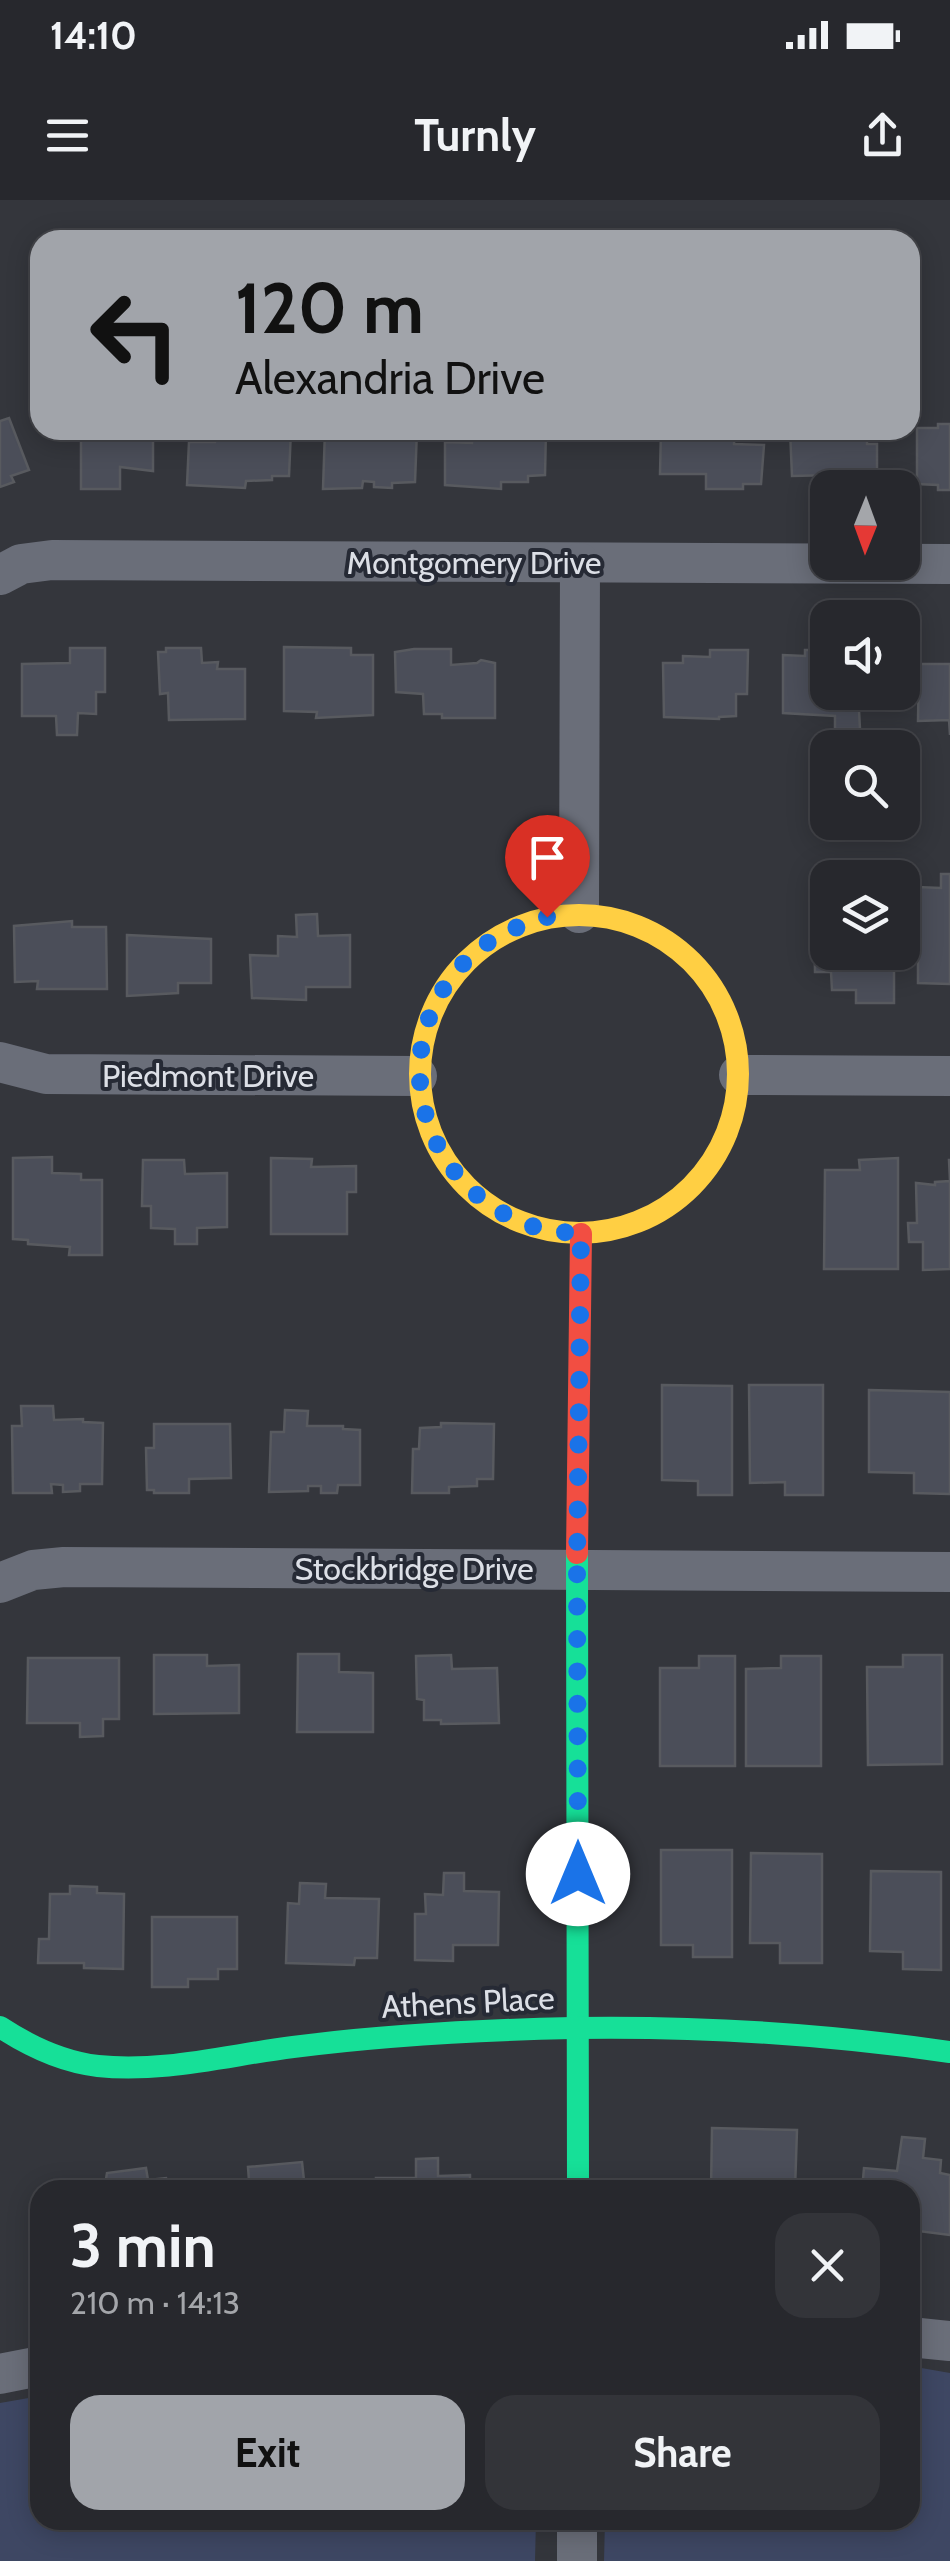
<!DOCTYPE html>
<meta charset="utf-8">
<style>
body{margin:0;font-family:Cabin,sans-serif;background:#333439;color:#f1f3f6;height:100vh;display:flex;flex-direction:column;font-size:38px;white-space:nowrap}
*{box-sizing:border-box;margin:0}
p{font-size:32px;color:#a4a6aa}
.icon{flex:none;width:55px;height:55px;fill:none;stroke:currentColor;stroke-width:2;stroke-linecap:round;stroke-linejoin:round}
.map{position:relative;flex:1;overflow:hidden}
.drawer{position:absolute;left:30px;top:1980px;width:890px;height:350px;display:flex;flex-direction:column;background:#27282d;border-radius:30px;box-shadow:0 5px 25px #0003,0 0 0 2px #434449}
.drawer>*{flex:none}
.guide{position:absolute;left:30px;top:30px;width:890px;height:210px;border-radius:30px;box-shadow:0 5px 25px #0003,0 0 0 2px #434449;background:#a1a4aa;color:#111;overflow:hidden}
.needle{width:65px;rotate:181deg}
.controls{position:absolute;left:810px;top:270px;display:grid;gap:20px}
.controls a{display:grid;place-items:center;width:110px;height:110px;border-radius:20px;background:#27282d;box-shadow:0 5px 25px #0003,0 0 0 2px #434449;font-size:50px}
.pin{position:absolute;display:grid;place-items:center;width:85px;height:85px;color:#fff;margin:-102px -42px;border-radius:50% 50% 50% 0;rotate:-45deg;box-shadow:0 0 10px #0007}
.pin .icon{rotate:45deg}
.me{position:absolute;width:110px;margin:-55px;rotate:0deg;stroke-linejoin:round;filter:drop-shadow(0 0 8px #0008)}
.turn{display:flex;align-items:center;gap:35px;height:210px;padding:0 40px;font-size:45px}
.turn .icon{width:130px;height:130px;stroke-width:2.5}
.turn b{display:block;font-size:70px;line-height:85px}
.round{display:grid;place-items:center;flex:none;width:105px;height:105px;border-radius:30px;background:#333439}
.headline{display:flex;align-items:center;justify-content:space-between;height:170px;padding:0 40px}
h1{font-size:60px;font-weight:700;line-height:75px}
.cta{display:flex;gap:20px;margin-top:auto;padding:20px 40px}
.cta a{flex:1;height:115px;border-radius:30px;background:#a1a4aa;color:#111;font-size:40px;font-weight:700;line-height:115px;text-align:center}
.cta a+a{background:#333439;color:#f1f3f6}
.status{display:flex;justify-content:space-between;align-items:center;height:70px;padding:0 50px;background:#27282d;direction:ltr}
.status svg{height:28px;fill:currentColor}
header{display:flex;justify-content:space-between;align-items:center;height:130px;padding:0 40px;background:#27282d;font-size:45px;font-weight:700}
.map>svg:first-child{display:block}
</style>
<div class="status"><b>14:10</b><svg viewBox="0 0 49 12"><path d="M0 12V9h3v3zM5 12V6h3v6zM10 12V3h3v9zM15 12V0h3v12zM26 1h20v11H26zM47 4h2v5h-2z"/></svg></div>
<header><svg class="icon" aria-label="menu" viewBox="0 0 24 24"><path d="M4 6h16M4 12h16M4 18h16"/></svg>Turnly<svg class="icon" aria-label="share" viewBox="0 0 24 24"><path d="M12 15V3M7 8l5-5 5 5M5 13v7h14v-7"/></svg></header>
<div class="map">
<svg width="950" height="2361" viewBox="0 0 950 2361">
<rect width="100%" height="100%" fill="#34363c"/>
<g fill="#3e4763">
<path d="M910 2166 950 2173V2361H604L605 2320H910Z"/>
<path d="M40 2196V2320H536L535 2361H0V2203Z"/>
</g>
<g fill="#4b4e59" stroke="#585a5f" stroke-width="2.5">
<path d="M9 218 29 270 11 276 14 282 0 287V221Z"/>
<path d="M938 224H950V290H938V285L917 284V228H938Z"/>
<path d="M81 230H153V271L120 267V289H81Z"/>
<path d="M216 230H291L289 276H272V280L246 281 245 288 187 285 189 242H215Z"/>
<path d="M325 230H417L415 282 392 283V288L374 287V282L363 281 362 288 323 289Z"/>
<path d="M473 230H546L545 275 528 276V282H501V289L445 285V242L472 243Z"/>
<path d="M661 230H735L734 244 764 245 761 284H743V289H706V274H660Z"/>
<path d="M790 230H867V244H877V287L835 288V275L792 276Z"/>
<path d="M284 447 351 448V455H373V515L316 518 317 512 284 511Z"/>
<path d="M70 448H105V492H96V514L78 513 77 535H57L56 516H22V464L70 463Z"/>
<path d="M166 448H201L202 463 218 462 217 469H245V519L169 520 168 493 160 494 158 452H166Z"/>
<path d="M414 449H451V465L477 463 481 460 495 463V518H442V514H424L423 494 396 492 395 452Z"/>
<path d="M710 450H748L747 494H736V516L719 517V519L664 517 663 463H683V456L710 457Z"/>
<path d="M805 450H828V492H873L874 510H859L860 529H835V516L783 513V455L805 456Z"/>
<path d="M919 464H950V535L949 520 918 521Z"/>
<path d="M941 674H950V784L918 783V687L941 688Z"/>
<path d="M814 699H828V752H894V803H856V790H832L831 772H815Z"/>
<path d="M317 714 318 736 350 735V787H306V800L252 798 250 755 278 756V736L297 737 296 715Z"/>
<path d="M72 721V727H106L107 789H37L38 781 15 782 14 726Z"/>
<path d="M127 735 211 739V783H178V793L127 796Z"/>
<path d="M52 957V973L81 974V980H102V1055H69L70 1047 28 1044V1040L13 1039V958Z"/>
<path d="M271 958 312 959 311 967 356 966V992H347V1034H271Z"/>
<path d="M898 958V1069H824L825 970H860L859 960Z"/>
<path d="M143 960H184L185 974 227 973V1027L197 1028V1044H175V1029L151 1028V1006H142Z"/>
<path d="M949 960H950V1069L923 1070V1042H909L908 1023H917L916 983 935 985V982L950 981Z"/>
<path d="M662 1185 732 1186V1295H698V1281L662 1280Z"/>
<path d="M749 1185H823V1295H785V1282L750 1283Z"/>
<path d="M869 1190 950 1192V1294L914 1293V1273L869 1272Z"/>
<path d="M21 1206H53L54 1220 83 1219V1222L103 1223 102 1284H80V1291L63 1292V1285L51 1284 52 1293H13L12 1226H22Z"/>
<path d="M285 1210 308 1211 307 1226H343V1229L360 1230V1285H338L337 1293H321V1286H308V1291L269 1292 271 1232H284Z"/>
<path d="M441 1223 494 1224 493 1279H477V1286L449 1287V1293H412L413 1249H419L420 1228 441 1227Z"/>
<path d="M154 1224H230L231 1278 189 1279V1293H154V1290H147L146 1248H154Z"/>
<path d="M298 1454H339V1472L373 1473V1532H297Z"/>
<path d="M154 1455H207V1466L239 1465V1513L154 1514Z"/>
<path d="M451 1455 452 1469 497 1468 499 1523 441 1524V1520H424V1500L417 1499 416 1456Z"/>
<path d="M903 1455H942V1564L868 1565 867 1467H903Z"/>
<path d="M699 1456H735V1566H660V1468H699Z"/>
<path d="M781 1456H821V1566H746V1469L781 1468Z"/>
<path d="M28 1458H119V1519H103V1536L80 1537V1523H27Z"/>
<path d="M661 1650H732V1757H693V1745H661Z"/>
<path d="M751 1653 822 1654V1763H780V1743H750Z"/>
<path d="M871 1671 941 1672V1770L903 1769V1752L870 1751Z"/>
<path d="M444 1673H464V1691L499 1692 498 1745H453V1761L415 1760V1714H426L425 1694 443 1695Z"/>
<path d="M300 1683 326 1684 325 1698 379 1699 377 1758H355L354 1765 286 1763 288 1703 299 1704Z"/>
<path d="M70 1686 97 1687V1693L124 1694 123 1769 84 1768V1763H38L39 1739H49L50 1694H70Z"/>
<path d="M152 1717H237V1769H218V1779H188V1787H152Z"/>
<path d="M712 1928 797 1930 795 1990H711Z"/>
<path d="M902 1937 925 1939 923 1958 941 1960 940 1973 950 1975V2035L910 2030V1990H862L864 1968 897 1971Z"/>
<path d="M438 1958V1976L470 1975V1990H377L376 1978H416V1959Z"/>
<path d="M302 1962 305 1990H216V1984L249 1981 248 1967Z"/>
<path d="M146 1968 148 1980 166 1978 168 1990H73L72 1984 106 1979 107 1973Z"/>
</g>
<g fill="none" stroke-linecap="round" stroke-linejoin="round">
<g stroke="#6a6e79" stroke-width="40">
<path d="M0 375 21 364 52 360 950 364"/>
<path d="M579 713 580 363"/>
<path d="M0 862 46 874 417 876"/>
<path d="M739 875 950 876"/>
<path d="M0 1383 33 1370 64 1367 950 1372"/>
<path d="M910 2137 950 2141"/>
<path d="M0 2174 40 2166"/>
<path d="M577 2361V2320"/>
</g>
<g stroke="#16e098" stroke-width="22">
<path d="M577 1353 578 1990"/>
<path d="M0 1827C29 1846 62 1862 98 1866 162 1873 229 1855 293 1847 386 1835 479 1830 573 1828 699 1826 825 1834 950 1852"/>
</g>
<circle stroke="#ffcf43" stroke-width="22" cx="579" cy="874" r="159"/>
<path stroke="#f24e42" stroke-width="22" d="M577 1353 581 1034"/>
</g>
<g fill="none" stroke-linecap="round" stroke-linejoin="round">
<path stroke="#1a73e8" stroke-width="18" stroke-dasharray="0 32.4" d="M547 717C523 724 497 734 478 750 378 832 413 988 535 1027 549 1031 566 1032 581 1034L577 1368 578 1674"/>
</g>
<g text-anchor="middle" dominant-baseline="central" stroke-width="8" stroke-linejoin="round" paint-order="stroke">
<g font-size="32" fill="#dcdfe6" stroke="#262a35">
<text x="474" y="362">Montgomery Drive</text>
<text x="208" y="875">Piedmont Drive</text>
<text x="414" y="1368">Stockbridge Drive</text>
<text transform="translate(468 1802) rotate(-3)">Athens Place</text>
</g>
</g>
</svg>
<div class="controls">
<a><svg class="needle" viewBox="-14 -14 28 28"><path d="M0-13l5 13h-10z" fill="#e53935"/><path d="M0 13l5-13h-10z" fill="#a4a6aa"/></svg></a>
<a><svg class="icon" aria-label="sound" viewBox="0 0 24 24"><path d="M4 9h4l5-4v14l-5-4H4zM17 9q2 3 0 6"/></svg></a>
<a><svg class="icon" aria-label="search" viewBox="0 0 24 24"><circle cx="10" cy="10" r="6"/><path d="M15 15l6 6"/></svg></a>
<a><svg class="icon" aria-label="layers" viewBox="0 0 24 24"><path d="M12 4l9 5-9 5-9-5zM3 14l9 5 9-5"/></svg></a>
</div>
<div class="pin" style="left:547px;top:717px;background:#d93025"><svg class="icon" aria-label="arrive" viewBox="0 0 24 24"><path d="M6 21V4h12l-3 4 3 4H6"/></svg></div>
<svg class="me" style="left:578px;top:1674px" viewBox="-20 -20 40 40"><circle r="19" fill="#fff"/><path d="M0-13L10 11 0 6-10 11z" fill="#1a73e8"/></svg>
<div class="guide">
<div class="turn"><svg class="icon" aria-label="left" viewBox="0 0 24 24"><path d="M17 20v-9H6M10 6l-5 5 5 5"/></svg><div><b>120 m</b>Alexandria Drive</div></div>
</div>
<section class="drawer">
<div class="headline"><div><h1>3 min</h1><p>210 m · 14:13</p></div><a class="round"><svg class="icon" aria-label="close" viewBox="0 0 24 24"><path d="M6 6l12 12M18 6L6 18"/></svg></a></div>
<div class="cta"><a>Exit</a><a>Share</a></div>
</section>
</div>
